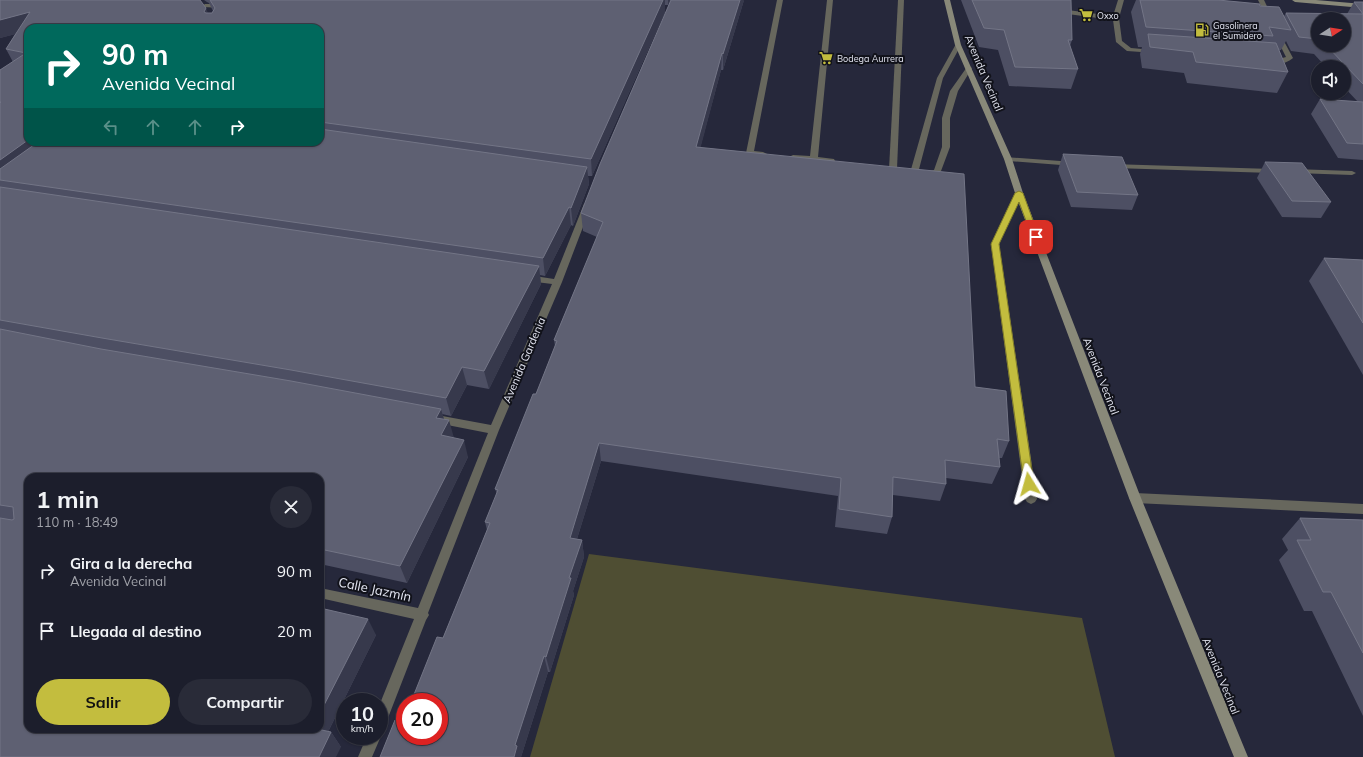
<!DOCTYPE html>
<html lang="es">
<meta charset="utf-8">
<style>
body{margin:0;font-family:Mulish,sans-serif;background:#292b38;color:#f1f3f6;height:100vh;display:flex;flex-direction:column;font-size:15px;white-space:nowrap}
*{box-sizing:border-box;margin:0}
p{font-size:13px;color:#a0a2a9}
.icon{flex:none;width:22px;height:22px;fill:none;stroke:currentColor;stroke-width:2;stroke-linecap:round;stroke-linejoin:round}
.map{position:relative;flex:1;overflow:hidden}
.details{position:absolute;left:24px;top:473px;width:300px;height:260px;display:flex;flex-direction:column;background:#1c1e2c;border-radius:12px;box-shadow:0 1px 3px #0004,0 0 0 1px #3a3c48}
.details>*{flex:none}
.top-card{position:absolute;left:24px;top:24px;width:300px;height:122px;border-radius:12px;box-shadow:0 1px 3px #0004,0 0 0 1px #3a3c48;background:#00695c;color:#fff;overflow:hidden}
.needle{width:26px;rotate:78deg}
.fabs{position:absolute;left:1311px;top:12px;display:grid;gap:8px}
.fabs a{display:grid;place-items:center;width:40px;height:40px;border-radius:50%;background:#1c1e2c;box-shadow:0 1px 3px #0004,0 0 0 1px #3a3c48;font-size:20px}
.speed{position:absolute;left:336px;top:693px;display:flex;gap:8px;font-size:20px;font-weight:700;text-align:center}
.speed>*{display:grid;place-content:center;width:52px;height:52px;border-radius:50%;background:#1c1e2c;box-shadow:0 1px 3px #0004,0 0 0 1px #3a3c48;line-height:1}
.speed small{font-size:10px;font-weight:400}
.speed .limit{border:6px solid #d22;background:#fff;color:#111}
.pin{position:absolute;display:grid;place-items:center;width:34px;height:34px;color:#fff;margin:-17px;border-radius:8px;box-shadow:0 2px 6px #0006}
.me{position:absolute;width:44px;margin:-22px;rotate:352deg;stroke-linejoin:round;filter:drop-shadow(0 0 3px #0008)}
.turn{display:flex;align-items:center;gap:14px;height:84px;padding:0 12px;font-size:18px}
.turn .icon{width:52px;height:52px;stroke-width:2.5}
.turn b{display:block;font-size:28px;line-height:34px}
.lanes{display:flex;align-items:center;height:38px;padding:0 12px;background:#0003;justify-content:center;gap:20px;direction:ltr}
.lanes .off{opacity:.35}
.round{display:grid;place-items:center;flex:none;width:42px;height:42px;border-radius:21px;background:#292b38}
.overview{display:flex;align-items:center;justify-content:space-between;height:68px;padding:0 12px}
h1{font-size:24px;font-weight:700;line-height:30px}
.cta{display:flex;gap:8px;margin-top:auto;padding:8px 12px}
.cta a{flex:1;height:46px;border-radius:24px;background:#c3bd3e;color:#111;font-size:16px;font-weight:700;line-height:46px;text-align:center}
.cta a+a{background:#292b38;color:#f1f3f6}
ul{padding:0;list-style:none}
li{display:flex;align-items:center;gap:12px;height:60px;padding:0 12px}
li div{flex:1}
li b{display:block;font-size:15px}
li em{font-style:normal}
.map>svg:first-child{display:block}
</style>
<div class="map">
<svg width="1363" height="757" viewBox="0 0 1363 757">
<rect width="100%" height="100%" fill="#26283b"/>
<path fill="#4f4e33" d="M589 554 1082 618 1115 757H530Z"/>
<g fill="none" stroke-linecap="round" stroke-linejoin="round">
<g fill="#67675d" fill-rule="evenodd">
<path d="M777 0H783L754 151 763 152 767 154C762 158 751 157 746 153Z"/>
<path d="M827 0H833L818 157 834 159 835 161 831 163 793 159 789 157 793 155 810 156Z"/>
<path d="M898 0H904L897 169 893 171 889 169Z"/>
<path d="M1118 0H1124L1119 18 1122 41 1131 48 1153 50 1155 51V53L1127 51 1116 42 1113 20 1060 13 1057 11 1060 9 1113 16Z"/>
<path d="M1258 0H1264L1273 19 1272 20H1268Z"/>
<path d="M1275 32H1279L1293 58C1287 63 1275 67 1268 62L1286 57 1274 33Z"/>
<path d="M956 44 961 45 943 78 918 173 914 175H911L910 173 937 78Z"/>
<path d="M969 66 972 68 958 91 950 118V147L941 171 927 177H921V173L934 170 942 147V118L950 91 967 67Z"/>
<path d="M1005 157 1074 162 1078 164 1074 166 1008 161 1004 159Z"/>
<path d="M1111 164 1274 169 1278 171 1274 173 1114 168H1111Z"/>
<path d="M1293 169 1352 171 1356 173 1352 175 1296 173H1293Z"/>
<path d="M1016 191H1019L1023 193 999 244 1037 499 1035 502 1031 504 1027 502 1025 499 991 244Z"/>
<path d="M1135 493 1363 504V514L1135 503 1131 501 1129 498 1131 495Z"/>
</g>
<g fill="#67675d" fill-rule="evenodd">
<path d="M205 4H223L226 6 223 8 203 7 202 6Z"/>
<path d="M584 204H590L591 206 562 282 499 430 428 613 429 615 426 620 386 723 384 728 379 730V706L414 619 320 598V588L418 608 488 433 437 423 433 422 432 419 433 416 437 415 491 425 552 284 528 281 524 278 528 275 554 279Z"/>
<path d="M379 732 381 736 372 757H358L367 736H379Z"/>
</g>
<g fill="#898979" fill-rule="evenodd">
<path d="M944 0H950L961 45 1012 159 1023 193 1141 498 1248 757H1234L1129 498 1015 193 1004 159 955 45Z"/>
<path d="M1292 0H1316L1363 4V8L1295 2Z"/>
</g>
</g>
<g fill="#4d4f63" fill-rule="evenodd">
<path d="M0 0 208 13H212L213 11 209 3 207 2 204 0H671L668 5H665V12L592 176H588L589 184 573 226 571 225 545 276 540 275 541 284 489 389 467 385 451 416 442 414 444 419 454 438 468 457 407 583 320 564V477H28V729L322 608 376 635 328 732H331L341 747 0 757V70L13 62 6 49 15 34 0 38ZM28 28H320V142H28Z"/>
<path d="M744 0 723 70H721L700 148 975 387 1009 441 1002 458H999L1000 467 992 484 946 478V484L940 501 893 495 892 517 887 534 835 527 838 496 601 461 577 539 582 540 584 557 573 591 574 595 550 672H548L521 757 403 722 443 638 487 530 485 522 497 494 495 489 536 394 555 346 554 340 597 237 583 231 581 213Z"/>
<path d="M961 0H1071L1072 40 1070 46 1078 69 1071 89 1009 86 998 50 979 47Z"/>
<path d="M1136 0H1218L1260 6 1284 16 1286 13 1347 14 1354 2H1363V160L1338 158 1311 114 1320 99 1358 102 1344 87V67H1326L1314 54 1291 51 1286 41 1281 50H1279L1288 72 1277 93 1187 83 1184 73 1142 68 1140 54 1142 47H1138L1131 12ZM1318 19 1344 45H1318Z"/>
<path d="M1063 154 1138 195 1132 210 1071 207 1058 170Z"/>
<path d="M1265 162 1331 202 1321 218 1282 217 1257 178Z"/>
<path d="M1324 258 1363 260V375L1309 281Z"/>
<path d="M1300 518 1363 520V716L1312 611H1304L1279 560 1288 550 1282 539Z"/>
</g>
<g fill="#37394c">
<path d="M663 0H665V12L592 176 591 159Z"/>
<path d="M668 0H671L668 5Z"/>
<path d="M740 0H744L723 70V54Z"/>
<path d="M206 8 212 24 204 12Z"/>
<path d="M30 12 28 31 0 38V20Z"/>
<path d="M722 53 721 70 696 165V147Z"/>
<path d="M28 140V142H60L0 180V160Z"/>
<path d="M587 167 589 184 573 226 571 208Z"/>
<path d="M569 207 571 225 545 276 543 258Z"/>
<path d="M539 266 541 284 489 389 484 371Z"/>
<path d="M462 367 467 385 451 416 446 398Z"/>
<path d="M441 409 446 426 449 420 454 438 446 453 436 418Z"/>
<path d="M464 440 468 457 407 583 400 566Z"/>
<path d="M599 443 601 461 572 555 570 538Z"/>
<path d="M582 540 584 557 573 591 574 595 550 672 546 657 569 578Z"/>
<path d="M368 619 376 635 323 742 313 729H320V713Z"/>
<path d="M544 656 548 672 521 757H514L515 745Z"/>
<path d="M331 732 341 747 336 757H319Z"/>
</g>
<g fill="#5e6072" stroke="#737586">
<path d="M0 0H200L206 8 204 12 206 13H212L215 8 210 0H663L591 159 320 122V28H28V140L0 160V103L1 102H0V70L26 53 6 49 30 12 0 20Z"/>
<path d="M671 0H740L723 54 722 53 696 147 964 174 975 387 1006 391 1009 441 997 439 1000 467 945 460 946 484 893 477 892 517 839 509 841 478 599 443 570 538 582 540 569 578H571L546 657 544 656 515 745 517 746 514 757H380L395 720 403 722 405 718V736H439V702H411L437 637 443 638 490 523 485 522 498 490 495 489 533 394H536L557 341 554 340 603 222 581 213 600 164Z"/>
<path d="M972 0H1071L1072 40H1068L1078 69 1015 67 1004 30 984 28Z"/>
<path d="M1140 0H1218L1260 4V6L1279 7 1291 30 1269 27 1273 36 1146 27Z"/>
<path d="M1354 2H1363V84L1326 45H1344V19H1318V39L1299 37 1286 13 1363 14Z"/>
<path d="M1148 34 1276 43 1288 72 1196 62 1193 52 1150 47Z"/>
<path d="M1320 99 1363 102V144L1347 143Z"/>
<path d="M320 129 587 167 571 208 569 207 543 258 0 180V169L38 142H320Z"/>
<path d="M1063 154 1122 157 1138 195 1077 192Z"/>
<path d="M1265 162 1302 163 1331 202 1292 201Z"/>
<path d="M0 187 539 266 484 371 462 367 446 398 291 370 102 338 0 320Z"/>
<path d="M1324 258 1363 260V323Z"/>
<path d="M0 329 101 349 291 381 441 409 436 418 449 420 441 435 464 440 400 566 320 549V477H28V729H317L331 732 319 757H0V518L12 520 14 519 13 507 0 505Z"/>
<path d="M1300 518 1363 520V653L1331 592H1323L1297 540H1311Z"/>
<path d="M320 608 368 619 320 713Z"/>
</g>
<path fill="#c3bd3e" stroke="#7f7b28" d="M1019 191 1023 193 1039 237 1036 239 1032 237 1019 202 999 244 1034 484 1032 487H1025L1024 484 991 244 1015 193Z"/>
<defs>
<g id="supermarket-bare" transform="scale(1.08)"><path d="M-6-5.5h2.5l.6 2H6L4.5 2H-2.5L-4.4-4H-6ZM-1.5 3.2a1.3 1.3 0 1 0 .1 0ZM3 3.2a1.3 1.3 0 1 0 .1 0Z" fill="#c3bd3e" stroke="#11121a" stroke-width="2.5" paint-order="stroke"/></g>
<g id="fuel-bare" transform="scale(1.08)"><path d="M-5.5-6h7V0h2V4h1.3V-2.5L3-4.5l.8-.8L6-3V5H2.5V1h-1V6h-7ZM-4.2-4.7v3.2H.2V-4.7Z" fill="#c3bd3e" stroke="#11121a" stroke-width="2.5" paint-order="stroke"/></g>
</defs>
<g fill-rule="evenodd">
<use href="#supermarket-bare" x="1086" y="15"/>
<use href="#fuel-bare" x="1202" y="30"/>
<use href="#supermarket-bare" x="826" y="58"/>
</g>
<g text-anchor="middle" dominant-baseline="central" stroke-width="4" stroke-linejoin="round" paint-order="stroke">
<g font-size="9" fill="#e4e6f2" stroke="#11121a" text-anchor="start">
<text x="1097" y="15">Oxxo</text>
<text x="1213" y="25">Gasolinera<tspan x="1213" dy="10">el Sumidero</tspan></text>
<text x="837" y="58">Bodega Aurrera</text>
</g>
<g font-size="11" fill="#e4e6f2" stroke="#11121a">
<text transform="translate(984 73) rotate(67)">Avenida Vecinal</text>
<text transform="translate(524 360) rotate(-67)">Avenida Gardenia</text>
<text transform="translate(1101 376) rotate(69)">Avenida Vecinal</text>
<text transform="translate(1221 676) rotate(68)">Avenida Vecinal</text>
</g>
<g font-size="13" fill="#e4e6f2" stroke="#11121a">
<text transform="translate(375 589) rotate(12)">Calle Jazmín</text>
</g>
</g>
</svg>
<div class="fabs">
<a><svg class="needle" viewBox="-14 -14 28 28"><path d="M0-13l5 13h-10z" fill="#e53935"/><path d="M0 13l5-13h-10z" fill="#a0a2a9"/></svg></a>
<a><svg class="icon" aria-label="sound" viewBox="0 0 24 24"><path d="M4 9h4l5-4v14l-5-4H4zM17 9q2 3 0 6"/></svg></a>
</div>
<div class="speed"><div>10<small>km/h</small></div><div class="limit">20</div></div>
<div class="pin" style="left:1036px;top:237px;background:#d93025"><svg class="icon" aria-label="arrive" viewBox="0 0 24 24"><path d="M6 21V4h12l-3 4 3 4H6"/></svg></div>
<svg class="me" style="left:1029px;top:484px" viewBox="-20 -20 40 40"><path d="M0-17L14 15 0 8-14 15z" fill="#c3bd3e" stroke="#fff" stroke-width="4"/></svg>
<div class="top-card">
<div class="turn"><svg class="icon" aria-label="right" viewBox="0 0 24 24"><path d="M7 20v-9h11M14 6l5 5-5 5"/></svg><div><b>90 m</b>Avenida Vecinal</div></div>
<div class="lanes"><svg class="icon off" aria-label="left" viewBox="0 0 24 24"><path d="M17 20v-9H6M10 6l-5 5 5 5"/></svg><svg class="icon off" aria-label="ahead" viewBox="0 0 24 24"><path d="M12 20V5M6 11l6-6 6 6"/></svg><svg class="icon off" aria-label="ahead" viewBox="0 0 24 24"><path d="M12 20V5M6 11l6-6 6 6"/></svg><svg class="icon" aria-label="right" viewBox="0 0 24 24"><path d="M7 20v-9h11M14 6l5 5-5 5"/></svg></div>
</div>
<section class="details">
<div class="overview"><div><h1>1 min</h1><p>110 m · 18:49</p></div><a class="round"><svg class="icon" aria-label="close" viewBox="0 0 24 24"><path d="M6 6l12 12M18 6L6 18"/></svg></a></div>
<ul>
<li><svg class="icon" aria-label="right" viewBox="0 0 24 24"><path d="M7 20v-9h11M14 6l5 5-5 5"/></svg><div><b>Gira a la derecha</b><p>Avenida Vecinal</p></div><em>90 m</em></li>
<li><svg class="icon" aria-label="arrive" viewBox="0 0 24 24"><path d="M6 21V4h12l-3 4 3 4H6"/></svg><div><b>Llegada al destino</b></div><em>20 m</em></li>
</ul>
<div class="cta"><a>Salir</a><a>Compartir</a></div>
</section>
</div>
